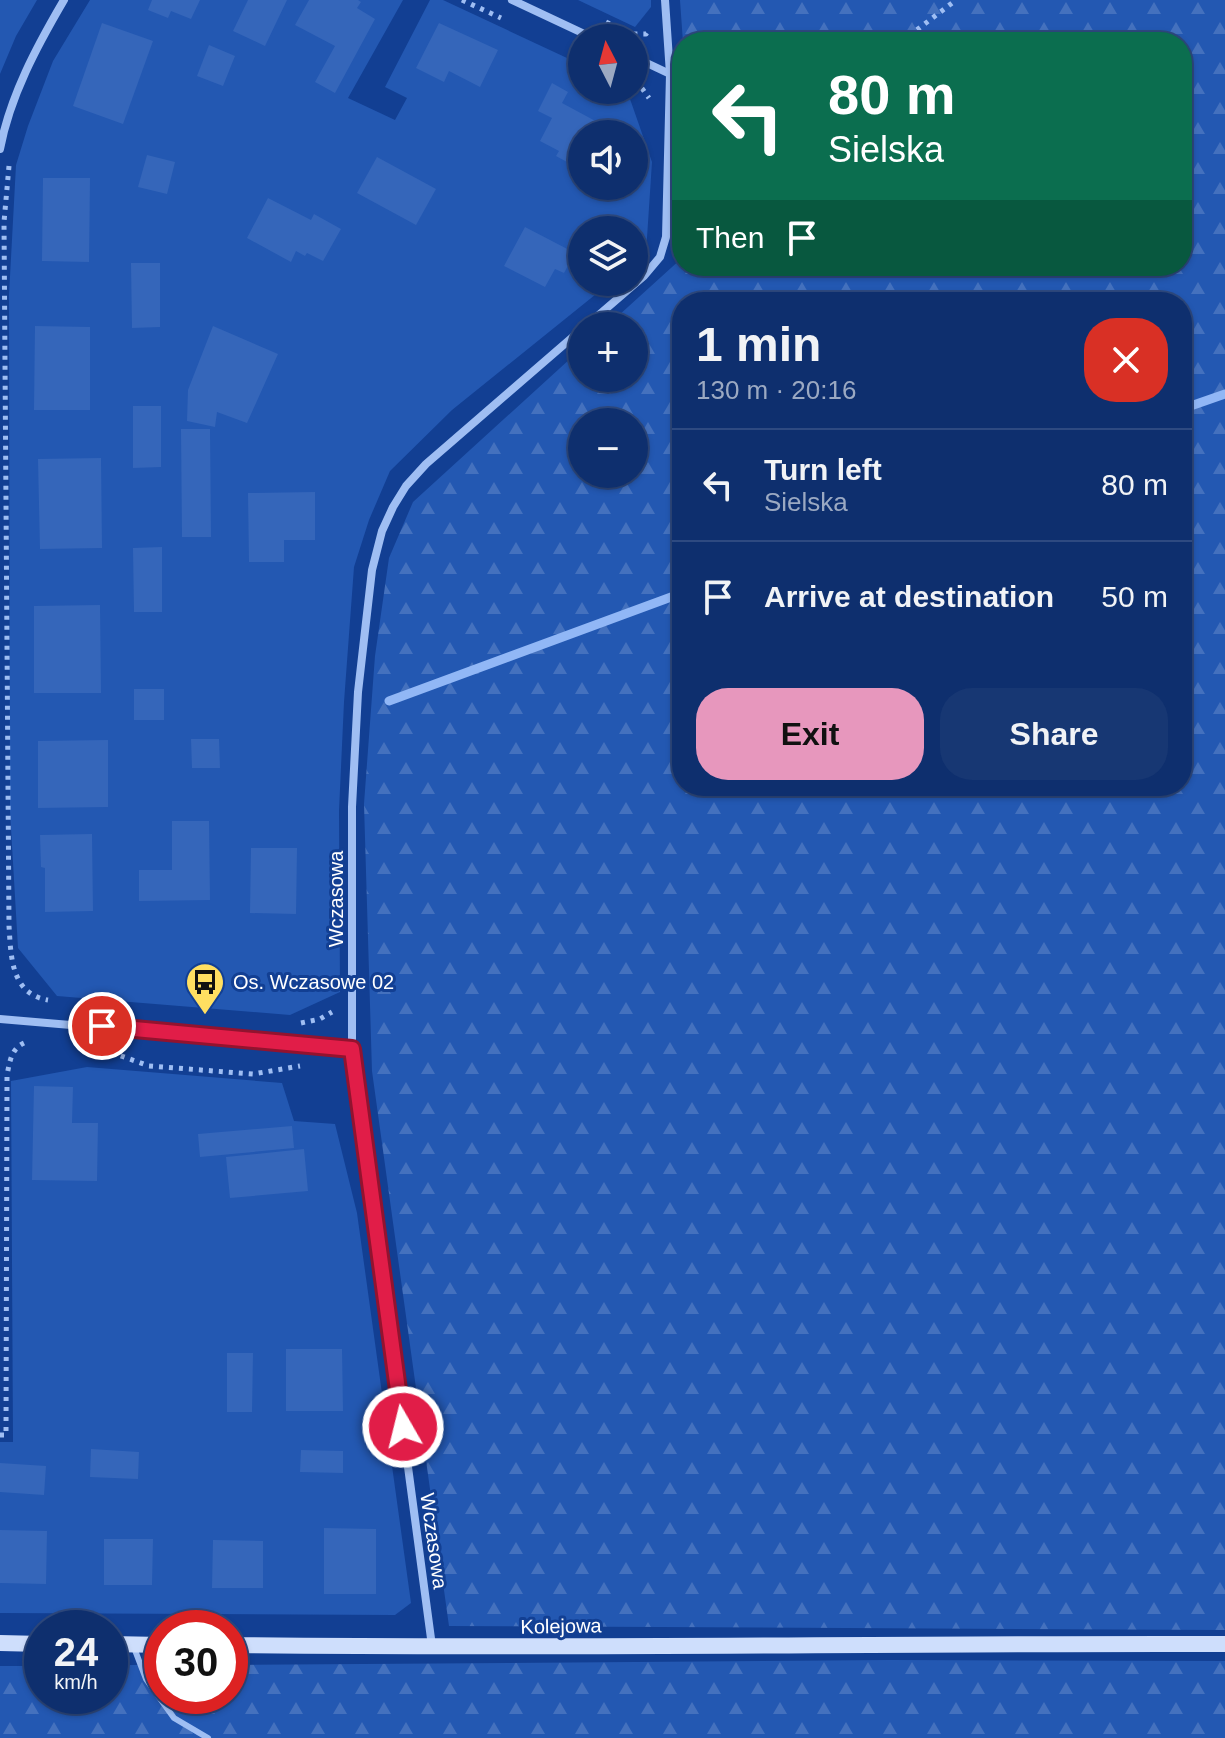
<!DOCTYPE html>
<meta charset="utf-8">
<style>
body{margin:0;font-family:Arial,sans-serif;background:#173773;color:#f1f3f6;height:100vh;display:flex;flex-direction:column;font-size:30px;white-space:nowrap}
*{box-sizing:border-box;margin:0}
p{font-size:26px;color:#9ba9c2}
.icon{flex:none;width:44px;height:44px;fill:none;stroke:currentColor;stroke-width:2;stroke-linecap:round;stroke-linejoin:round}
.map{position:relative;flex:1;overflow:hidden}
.panel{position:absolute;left:672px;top:292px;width:520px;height:504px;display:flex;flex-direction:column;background:#0e2f6e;border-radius:32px;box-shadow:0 2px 6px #0004,0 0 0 2px #2e4a81}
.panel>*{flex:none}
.hud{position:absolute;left:672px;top:32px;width:520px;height:244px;border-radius:32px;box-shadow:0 2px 6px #0004,0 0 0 2px #2e4a81;background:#0b6e4f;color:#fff;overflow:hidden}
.needle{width:52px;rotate:354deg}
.buttons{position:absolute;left:568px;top:24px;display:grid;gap:16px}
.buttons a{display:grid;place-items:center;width:80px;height:80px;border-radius:50%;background:#0e2f6e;box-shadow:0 2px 6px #0004,0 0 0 2px #2e4a81;font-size:40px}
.speed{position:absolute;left:24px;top:1610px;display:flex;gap:16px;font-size:40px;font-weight:700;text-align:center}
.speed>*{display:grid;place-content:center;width:104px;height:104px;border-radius:50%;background:#0e2f6e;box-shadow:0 2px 6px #0004,0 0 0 2px #2e4a81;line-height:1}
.speed small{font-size:20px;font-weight:400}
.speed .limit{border:12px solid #d22;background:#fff;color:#111}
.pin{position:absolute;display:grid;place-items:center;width:68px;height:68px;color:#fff;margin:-34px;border:4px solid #fff;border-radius:50%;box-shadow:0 2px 8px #0007}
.me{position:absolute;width:88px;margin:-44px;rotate:352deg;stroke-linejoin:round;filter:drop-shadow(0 0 6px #0008)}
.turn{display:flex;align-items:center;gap:28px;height:168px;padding:0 24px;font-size:36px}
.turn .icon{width:104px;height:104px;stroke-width:2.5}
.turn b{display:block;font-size:56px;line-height:68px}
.then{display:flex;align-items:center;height:76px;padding:0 24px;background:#0003;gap:16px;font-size:30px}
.round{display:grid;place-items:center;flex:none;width:84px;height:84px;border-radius:32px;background:#173773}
.head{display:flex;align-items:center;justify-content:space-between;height:136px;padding:0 24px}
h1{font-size:48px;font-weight:700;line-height:60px}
.button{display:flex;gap:16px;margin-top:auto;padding:16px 24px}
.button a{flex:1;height:92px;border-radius:32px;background:#e797bd;color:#111;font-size:32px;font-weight:700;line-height:92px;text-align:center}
.button a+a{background:#173773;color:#f1f3f6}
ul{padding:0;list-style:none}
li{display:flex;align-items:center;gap:24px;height:112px;padding:0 24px;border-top:2px solid #2e4a81}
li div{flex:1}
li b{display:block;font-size:30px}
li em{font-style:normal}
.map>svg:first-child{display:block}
</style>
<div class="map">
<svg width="1225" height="1738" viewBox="0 0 1225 1738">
<defs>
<pattern id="forest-firs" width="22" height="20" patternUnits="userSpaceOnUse" patternTransform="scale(2)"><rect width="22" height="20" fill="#2358b2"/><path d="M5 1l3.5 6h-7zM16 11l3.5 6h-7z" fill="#4471be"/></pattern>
</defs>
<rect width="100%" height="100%" fill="#123f93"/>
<g fill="#2358b2" fill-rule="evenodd">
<path d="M0 0H37L16 36 0 74Z"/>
<path d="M90 0H403L348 98 395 120 407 98 385 87 430 0H443L582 65V90H621L630 99 652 162 646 253 634 263V230H582V282H611L452 410 390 471 369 520 354 567 344 702 339 811 340 992 290 1015 57 996 18 948 10 811 9 295 16 165 28 126 53 61ZM582 134H634V186H582Z"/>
<path d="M578 0H651V7L635 27Z"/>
<path d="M87 1067 282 1083 294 1121 335 1124 357 1213 411 1603 395 1615 0 1613V1442H13L11 1081Z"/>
</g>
<g fill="url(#forest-firs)" fill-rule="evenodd">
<path d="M680 0H1225V1630L449 1626 372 1071 364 804 375 656 389 558 413 502 582 348V378H634V326H607L682 258V266H1182V42H683ZM682 302H1182V786H682ZM582 422H634V474H582Z"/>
<path d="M890 1660 1225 1661V1738H0V1666H42V1696H110V1665H162V1696H230V1665Z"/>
</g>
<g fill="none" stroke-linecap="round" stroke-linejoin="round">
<g stroke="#91b7f6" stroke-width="9">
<path d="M1182 409 1225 394"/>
<path d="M389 701 682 593"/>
</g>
</g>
<g fill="#3566ba">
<path d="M152 0H200L191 19 171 11 168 18 148 10Z"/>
<path d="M248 0H287L265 46 233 31Z"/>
<path d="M309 0H358L361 2 357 8 375 19 335 93 315 82 335 46 295 25Z"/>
<path d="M102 23 153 41 123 124 73 106Z"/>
<path d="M439 23 498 50 480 87 449 71 444 82 416 68Z"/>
<path d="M209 45 235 56 223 86 197 76Z"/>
<path d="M552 83 568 92 562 103 601 124 595 134H582V160L578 168 556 156 559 151 540 141 552 118 538 111Z"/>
<path d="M147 155 175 162 167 194 138 187Z"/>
<path d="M377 157 436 189 416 225 357 193Z"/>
<path d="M43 178H90L89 262 42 261Z"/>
<path d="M268 198 311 220 314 214 341 229 323 261 307 253 305 256 296 251 291 262 247 238Z"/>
<path d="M525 227 575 253 564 273 555 269 545 287 504 266Z"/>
<path d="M131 263H160V327L132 328Z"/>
<path d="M35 326 90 327V410H34Z"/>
<path d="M213 326 278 354 247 423 217 412 215 427 187 421 188 390Z"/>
<path d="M133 406H161V467L133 468Z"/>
<path d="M181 429H210L211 537H182Z"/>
<path d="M101 458 102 548 40 549 38 459Z"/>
<path d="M315 492V540H284V562H249L248 493Z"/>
<path d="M162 547V612H134L133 548Z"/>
<path d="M100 605 101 693H34V606Z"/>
<rect x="134" y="689" width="30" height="31"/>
<path d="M191 739H219L220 768H192Z"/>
<path d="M108 740V807L38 808V741Z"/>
<path d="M172 821H209L210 900 139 901V870H172Z"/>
<path d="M92 834 93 911 45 912V868L41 867 40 835Z"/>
<path d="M251 848H297L296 914 250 913Z"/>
<path d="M34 1086 73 1087 72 1123H98L97 1181 32 1180Z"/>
<path d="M292 1126 294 1148 200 1157 198 1134Z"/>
<path d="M304 1149 308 1191 230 1198 226 1157Z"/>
<path d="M286 1349H342L343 1411H286Z"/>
<path d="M227 1353H253L252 1412H227Z"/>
<path d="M91 1449 139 1452 138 1479 90 1477Z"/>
<path d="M301 1450 343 1451V1473L300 1472Z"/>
<path d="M0 1463 46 1466 44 1495 0 1492Z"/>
<path d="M324 1528 376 1529V1594H324Z"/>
<path d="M0 1530 47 1531 46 1584 0 1583Z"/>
<path d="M104 1539H153L152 1585H104Z"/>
<path d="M213 1540 263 1541V1588H212Z"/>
</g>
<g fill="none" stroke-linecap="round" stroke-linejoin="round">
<g stroke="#9fbef3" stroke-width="5" stroke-dasharray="4 6" stroke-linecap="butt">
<path d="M462 0 501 18"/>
<path d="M606 22 632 34H646L648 31"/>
<path d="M901 42 956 0"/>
<path d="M636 80 649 98"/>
<path d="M9 166 4 222 9 926C11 957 11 994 48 1000"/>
<path d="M301 1023 320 1019 332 1012"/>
<path d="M102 1049 149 1066 253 1074 300 1066"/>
<path d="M0 1435H6L7 1075C10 1061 11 1048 26 1042"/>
<path d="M57 1626H95"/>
<path d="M177 1628H212"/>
</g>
<path stroke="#9fbef3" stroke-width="6" d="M133 1645 146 1679 174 1718 208 1738"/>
<g stroke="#9fbef3" stroke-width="8">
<path d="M512 0 593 38"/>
<path d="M634 57 670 74"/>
<path d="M0 149C10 96 37 46 64 0"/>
<path d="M586 326 644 276 660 257 666 237 670 74 665 0"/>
<path d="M0 1019 352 1049"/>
<path d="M432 1646 352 1049V807L358 692 372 570 382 531 393 507 406 486 426 464 582 329"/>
</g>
<g stroke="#cedefc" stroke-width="16">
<path d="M0 1643 42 1644"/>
<path d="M110 1644 162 1645"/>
<path d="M230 1645C562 1649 893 1643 1225 1644"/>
</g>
</g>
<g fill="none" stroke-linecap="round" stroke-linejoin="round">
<g stroke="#92132f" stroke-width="20">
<path id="route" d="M102 1026 352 1049 403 1427"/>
</g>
<use href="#route" stroke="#e11d48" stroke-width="14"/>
</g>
<defs>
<g id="bus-pin" transform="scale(2)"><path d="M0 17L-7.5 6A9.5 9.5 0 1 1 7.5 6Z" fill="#ffdf61" stroke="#123f93"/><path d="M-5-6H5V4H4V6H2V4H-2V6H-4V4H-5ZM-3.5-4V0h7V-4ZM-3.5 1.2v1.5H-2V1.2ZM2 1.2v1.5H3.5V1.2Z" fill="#111"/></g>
</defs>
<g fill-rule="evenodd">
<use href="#bus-pin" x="205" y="982"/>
</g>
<g text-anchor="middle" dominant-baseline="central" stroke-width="6" stroke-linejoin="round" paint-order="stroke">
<g font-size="20" fill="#fff" stroke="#123f93">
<text transform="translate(336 899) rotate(-90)">Wczasowa</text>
<text transform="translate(434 1541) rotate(82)">Wczasowa</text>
<text transform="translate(561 1626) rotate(-1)">Kolejowa</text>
</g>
<g font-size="20" fill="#fff" stroke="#123f93" text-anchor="start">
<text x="233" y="982">Os. Wczasowe 02</text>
</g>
</g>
</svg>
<div class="buttons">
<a><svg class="needle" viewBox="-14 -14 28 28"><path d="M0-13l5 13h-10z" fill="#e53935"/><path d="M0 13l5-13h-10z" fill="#9ba9c2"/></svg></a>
<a><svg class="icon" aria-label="sound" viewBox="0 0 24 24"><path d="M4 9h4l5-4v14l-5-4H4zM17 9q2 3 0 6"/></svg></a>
<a><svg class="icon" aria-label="layers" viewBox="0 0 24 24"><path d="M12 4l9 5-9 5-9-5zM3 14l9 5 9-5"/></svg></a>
<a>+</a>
<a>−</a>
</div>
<div class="speed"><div>24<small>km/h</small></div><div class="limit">30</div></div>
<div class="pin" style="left:102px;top:1026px;background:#d93025"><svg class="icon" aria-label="arrive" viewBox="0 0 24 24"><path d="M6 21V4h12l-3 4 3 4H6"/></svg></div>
<svg class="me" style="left:403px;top:1427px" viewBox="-20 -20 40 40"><circle r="17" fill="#e11d48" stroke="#fff" stroke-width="3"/><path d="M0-11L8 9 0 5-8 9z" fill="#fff"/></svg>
<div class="hud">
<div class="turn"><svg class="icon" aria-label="left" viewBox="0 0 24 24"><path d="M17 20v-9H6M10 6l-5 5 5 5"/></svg><div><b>80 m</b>Sielska</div></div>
<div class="then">Then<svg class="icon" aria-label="arrive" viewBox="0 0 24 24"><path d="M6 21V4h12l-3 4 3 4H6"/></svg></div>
</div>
<section class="panel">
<div class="head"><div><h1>1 min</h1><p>130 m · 20:16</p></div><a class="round" style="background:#d93025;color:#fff"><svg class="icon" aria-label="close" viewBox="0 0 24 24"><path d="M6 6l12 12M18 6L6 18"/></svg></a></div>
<ul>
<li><svg class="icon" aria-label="left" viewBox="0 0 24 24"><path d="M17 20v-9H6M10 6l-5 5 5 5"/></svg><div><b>Turn left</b><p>Sielska</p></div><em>80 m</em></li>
<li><svg class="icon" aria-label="arrive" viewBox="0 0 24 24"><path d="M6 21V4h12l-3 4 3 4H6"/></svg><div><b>Arrive at destination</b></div><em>50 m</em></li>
</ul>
<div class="button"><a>Exit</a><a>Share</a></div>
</section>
</div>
